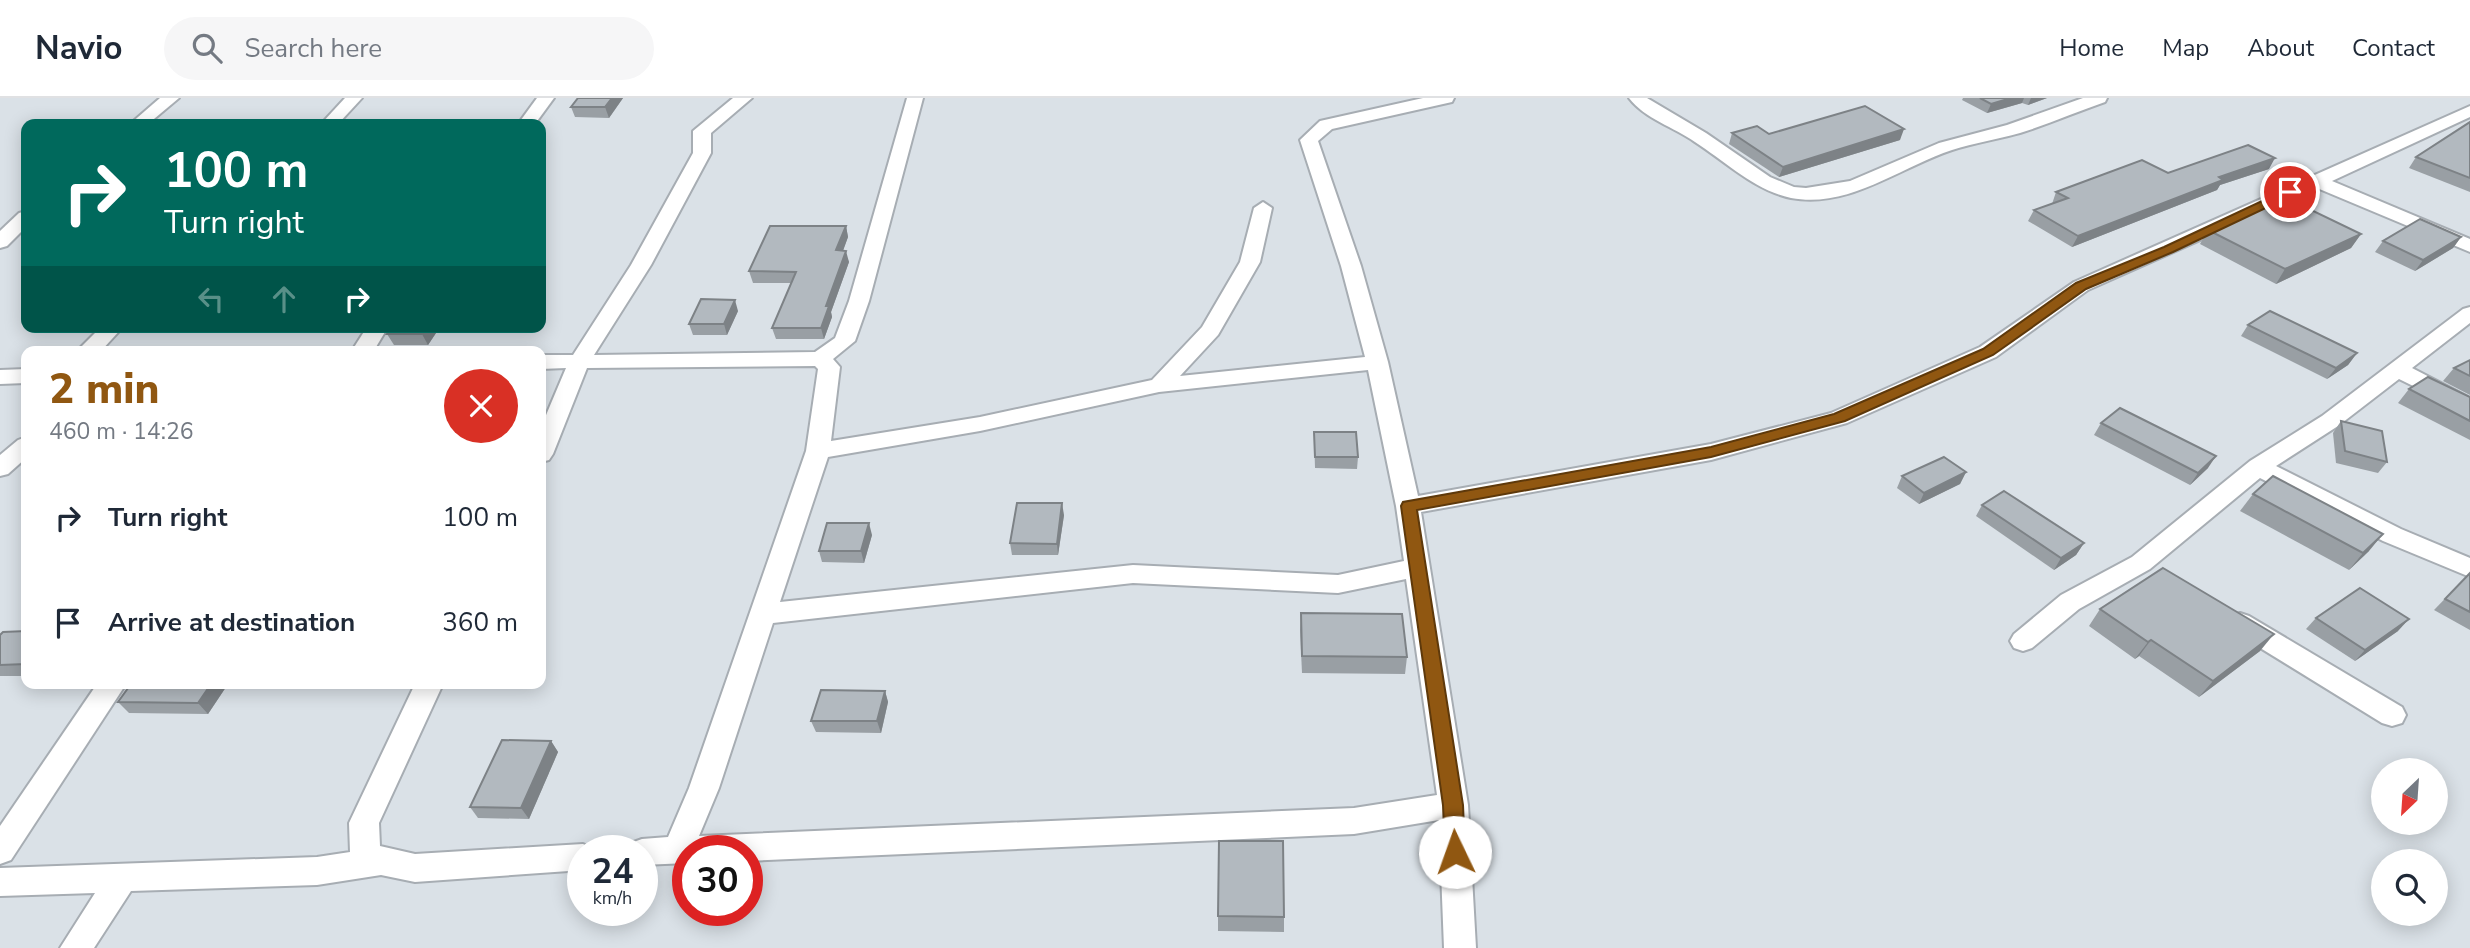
<!DOCTYPE html>
<meta charset="utf-8">
<style>
body{margin:0;font-family:"Nunito Sans",sans-serif;background:#f6f6f7;color:#1f2937;height:100vh;display:flex;flex-direction:column;font-size:26px;white-space:nowrap}
*{box-sizing:border-box;margin:0}
p{font-size:23px;color:#747a83}
.icon{flex:none;width:38px;height:38px;fill:none;stroke:currentColor;stroke-width:2;stroke-linecap:round;stroke-linejoin:round}
.map{position:relative;flex:1;overflow:hidden}
.details{position:absolute;left:21px;top:248px;width:525px;height:343px;display:flex;flex-direction:column;background:#fff;border-radius:14px;box-shadow:0 4px 18px #0003}
.details>*{flex:none}
.guide{position:absolute;left:21px;top:21px;width:525px;height:214px;border-radius:14px;box-shadow:0 4px 18px #0003;background:#00695c;color:#fff;overflow:hidden}
.needle{width:46px;rotate:205deg}
.fabs{position:absolute;left:2371px;top:660px;display:grid;gap:14px}
.fabs a{display:grid;place-items:center;width:77px;height:77px;border-radius:50%;background:#fff;box-shadow:0 4px 18px #0003;font-size:35px}
.speed{position:absolute;left:567px;top:737px;display:flex;gap:14px;font-size:35px;font-weight:700;text-align:center}
.speed>*{display:grid;place-content:center;width:91px;height:91px;border-radius:50%;background:#fff;box-shadow:0 4px 18px #0003;line-height:1}
.speed small{font-size:18px;font-weight:400}
.speed .limit{border:10px solid #d22;background:#fff;color:#111}
.pin{position:absolute;display:grid;place-items:center;width:60px;height:60px;color:#fff;margin:-30px;border:4px solid #fff;border-radius:50%;box-shadow:0 2px 7px #0007}
.me{position:absolute;width:77px;margin:-38px;rotate:357deg;stroke-linejoin:round;filter:drop-shadow(0 0 5px #0008)}
.turn{display:flex;align-items:center;gap:24px;height:147px;padding:0 28px;font-size:32px}
.turn .icon{width:91px;height:91px;stroke-width:2.5}
.turn b{display:block;font-size:49px;line-height:60px}
.lanes{display:flex;align-items:center;height:66px;padding:0 28px;background:#0003;justify-content:center;gap:35px;direction:ltr}
.lanes .off{opacity:.35}
.round{display:grid;place-items:center;flex:none;width:74px;height:74px;border-radius:37px;background:#f6f6f7}
.headline{display:flex;align-items:center;justify-content:space-between;height:119px;padding:0 28px}
h1{font-size:42px;font-weight:800;line-height:52px;color:#905711}
ul{padding:0;list-style:none}
li{display:flex;align-items:center;gap:21px;height:105px;padding:0 28px}
li div{flex:1}
li b{display:block;font-size:26px}
li em{font-style:normal}
header{display:flex;align-items:center;gap:42px;box-sizing:border-box;height:98px;padding:0 35px;background:#fff;border-bottom:2px solid #e0e1e3}
header strong{font-size:33px}
nav{display:flex;gap:38px;margin-inline-start:auto;font-size:24px}
.search{width:490px;height:63px;background:#f6f6f7;display:flex;align-items:center;gap:18px;box-sizing:border-box;padding:0 24px;border-radius:38px;color:#747a83;font-size:26px}
.map>svg:first-child{display:block}
</style>
<header>
<strong>Navio</strong>
<div class="search"><svg class="icon" aria-label="search" viewBox="0 0 24 24"><circle cx="10" cy="10" r="6"/><path d="M15 15l6 6"/></svg>Search here</div>
<nav><a>Home</a><a>Map</a><a>About</a><a>Contact</a></nav>
</header>
<div class="map">
<svg width="2470" height="850" viewBox="0 0 2470 850">
<rect width="100%" height="100%" fill="#dae1e7"/>
<g fill="none" stroke-linecap="round" stroke-linejoin="round">
<g stroke="#a7adb3" stroke-width="4">
<g id="minor">
<path d="M160 0H179L148 26H130Z"/>
<path d="M345 0H362L338 26H321Z"/>
<path d="M537 0H554L535 26H518Z"/>
<path d="M733 0H752L711 35V55L651 167 594 257 815 254 835 240 849 203 907 0H923L869 203 855 243 833 261 840 269 831 343 980 319 1152 282 1202 229 1240 164 1254 110 1263 104 1272 110 1260 164 1218 237 1180 278 1365 259 1341 168 1300 42 1320 23 1423 0H1454L1452 4 1332 31 1318 43 1361 168 1388 264 1418 398 1711 346 1831 315 1980 249 2074 184 2470 8V19L2332 83 2470 141V154L2317 90 2088 192 1996 259 1847 325 1711 362 1421 414 1468 707 1476 850H1444L1439 722 1354 736 747 763V752H688V765L642 767V752H627L631 745 642 741 668 739 689 690 806 353 818 271 815 268 587 270 553 356 549 362 541 364V329L566 270 541 271V257H573L631 167 693 55V33ZM1368 272 1396 408 1404 463 1338 477 1133 467 780 504 828 359 980 333 1159 294ZM1406 481 1437 697 1354 710 699 738 719 690 773 525 1133 485 1338 495Z"/>
<path d="M1629 0H1647L1706 35 1770 79 1794 89 1806 90 1850 83 1939 45 2007 27 2083 0H2107L2105 4C2076 14 2049 26 2020 35 1998 41 1974 45 1952 52 1900 69 1849 111 1791 100 1754 92 1726 64 1695 44 1674 29 1645 21 1629 0Z"/>
<path d="M26 113V129L7 148 0 150V133L19 115Z"/>
<path d="M2470 209V225L2412 270 2470 300V316L2399 281 2338 328 2276 368 2401 431 2470 460V479L2383 443 2260 380 2150 471 2079 511 2032 550 2023 553 2014 550 2010 543 2014 536 2061 497 2132 459 2250 363 2322 318 2463 211Z"/>
<path d="M101 229H123L100 254H76Z"/>
<path d="M367 229H388L373 254H351Z"/>
<path d="M26 271V285L0 286V272Z"/>
<path d="M26 339V360L8 376 0 378V357L18 342Z"/>
<path d="M2240 515 2249 518 2402 609 2406 617 2402 625 2392 628 2382 625 2231 532 2227 525 2231 518Z"/>
<path d="M97 586H126L11 762 0 766V728Z"/>
<path d="M415 586H443L379 725 380 748 415 756 583 746 595 752H583V772L415 784 381 777 317 787 131 793 94 850H60L95 795 0 798V770L317 759 350 754 349 725Z"/>
</g>
</g>
<use href="#minor" fill="#fff" fill-rule="evenodd"/>
</g>
<g fill="#999fa4">
<path d="M578 0H623L609 20 575 19 571 9Z"/>
<path d="M1963 0H2047L2028 7 2022 5 1987 15 1962 2Z"/>
<path d="M2470 24V94L2409 70 2416 59Z"/>
<path d="M1732 35 1769 36 1900 42 1779 79 1729 46Z"/>
<path d="M2269 71 2220 87 2217 92 2072 149 2028 123 2034 112 2052 106 2056 94 2168 75Z"/>
<path d="M846 128 848 139 843 152 849 164 831 214 832 219 824 241H776L772 230 791 185H753L749 173Z"/>
<path d="M2208 132 2361 136 2351 150 2276 186 2200 146Z"/>
<path d="M2461 139 2453 150 2415 173 2375 154 2383 143Z"/>
<path d="M738 213 727 237H693L689 226Z"/>
<path d="M2248 227 2357 255 2348 267 2327 281 2241 238Z"/>
<path d="M392 229H440L428 247H394L387 236Z"/>
<path d="M2470 262V297L2443 283 2454 270Z"/>
<path d="M2409 291 2470 299V342L2398 305Z"/>
<path d="M2341 323 2387 364 2378 375 2336 365 2333 335Z"/>
<path d="M2101 325 2208 370 2190 387 2094 337Z"/>
<path d="M1314 334 1358 359 1357 371 1315 370Z"/>
<path d="M1966 374 1960 386 1919 406 1897 390 1902 378Z"/>
<path d="M2253 396 2369 453 2349 472 2240 413Z"/>
<path d="M1982 407 2084 445 2076 457 2054 472 1976 418Z"/>
<path d="M1064 417 1058 457H1012L1010 445Z"/>
<path d="M872 437 864 465 822 464 819 453Z"/>
<path d="M2470 475V532L2434 512Z"/>
<path d="M2100 511 2260 553 2199 599 2139 558 2135 561 2089 528Z"/>
<path d="M1301 515 1407 559 1405 576 1302 575 1300 532Z"/>
<path d="M2316 520 2398 533 2355 563 2306 531Z"/>
<path d="M26 533V578H0V537Z"/>
<path d="M131 586H228L208 616 129 615 118 604Z"/>
<path d="M885 593 888 604 881 635 816 634 811 623Z"/>
<path d="M551 643 558 654 529 721 478 720 470 709Z"/>
<path d="M1218 818 1284 819V834L1218 833Z"/>
</g>
<g fill="#7d8286">
<path d="M612 0H623L609 20 605 9Z"/>
<path d="M2011 0H2024L2022 5 1987 15 1991 6Z"/>
<path d="M2031 0H2047L2028 7Z"/>
<path d="M1904 31 1900 42 1779 79 1783 69Z"/>
<path d="M2275 60 2269 71 2220 87 2217 92 2072 149 2078 138 2219 79Z"/>
<path d="M846 128 848 139 839 164 836 152Z"/>
<path d="M2361 136 2351 150 2276 186 2285 171Z"/>
<path d="M2461 139 2453 150 2415 173 2423 162Z"/>
<path d="M846 153 849 164 831 214 832 219 824 241 821 230 826 208Z"/>
<path d="M735 202 738 213 727 237 724 226Z"/>
<path d="M427 229H440L428 247 422 236Z"/>
<path d="M2357 255 2348 267 2327 281 2336 270Z"/>
<path d="M2216 358 2208 370 2190 387 2198 375Z"/>
<path d="M1966 374 1960 386 1919 406 1924 395Z"/>
<path d="M1062 405 1064 417 1058 457 1057 446Z"/>
<path d="M869 425 872 437 864 465 861 453Z"/>
<path d="M2383 436 2369 453 2349 472 2363 455Z"/>
<path d="M2084 445 2076 457 2054 472 2061 460Z"/>
<path d="M2409 521 2398 533 2355 563 2365 552Z"/>
<path d="M2274 536 2260 553 2199 599 2213 583Z"/>
<path d="M2151 542 2139 558 2135 561 2148 544Z"/>
<path d="M211 586H228L208 616 198 605Z"/>
<path d="M885 593 888 604 881 635 877 623Z"/>
<path d="M551 643 558 654 529 721 521 710Z"/>
</g>
<g fill="#b2b9bf" stroke="#7d8286" stroke-width="2">
<path d="M578 0H612L605 9H571Z"/>
<path d="M1980 0H2011L1991 6Z"/>
<path d="M1865 8 1904 31 1783 69 1732 35 1757 28 1769 36Z"/>
<path d="M2470 24V80L2416 59Z"/>
<path d="M2248 47 2275 60 2219 79 2223 82 2078 138 2034 112 2068 100 2056 94 2142 62 2168 75Z"/>
<path d="M2284 99 2361 136 2285 171 2208 132Z"/>
<path d="M2420 121 2461 139 2423 162 2383 143Z"/>
<path d="M770 128H846L836 152 846 153 826 208H829L821 230H772L796 174 749 173Z"/>
<path d="M701 201 735 202 724 226H689Z"/>
<path d="M2270 213 2357 255 2336 270 2248 227Z"/>
<path d="M392 229H427L422 236H387Z"/>
<path d="M2470 262V278L2454 270Z"/>
<path d="M2428 279 2470 299V323L2409 291Z"/>
<path d="M2120 310 2216 358 2198 375 2101 325Z"/>
<path d="M2341 323 2382 333 2387 364 2345 353Z"/>
<path d="M1314 334H1356L1358 359H1315Z"/>
<path d="M1944 359 1966 374 1924 395 1902 378Z"/>
<path d="M2273 378 2383 436 2363 455 2253 396Z"/>
<path d="M2004 393 2084 445 2061 460 1982 407Z"/>
<path d="M1017 405H1062L1057 446 1010 445Z"/>
<path d="M827 425H869L861 453H819Z"/>
<path d="M2163 470 2274 536 2213 583 2151 542 2148 544 2100 511Z"/>
<path d="M2470 475V514L2445 501Z"/>
<path d="M2360 490 2409 521 2365 552 2316 520Z"/>
<path d="M1301 515 1402 516 1407 559 1302 558Z"/>
<path d="M26 533V566L0 567V537L3 534Z"/>
<path d="M131 586H211L198 605 118 604Z"/>
<path d="M821 592 885 593 877 623H811Z"/>
<path d="M502 642 551 643 521 710 470 709Z"/>
<path d="M1219 743H1283L1284 819 1218 818Z"/>
</g>
<path fill="#905711" stroke="#5e390b" stroke-width="2" d="M2290 90 2296 94 2295 96 2173 154 2086 191 1993 257 1845 323 1711 359 1417 412 1463 707 1465 754 1462 761 1455 763 1448 761 1445 754 1443 707 1401 408 1403 404 1711 349 1834 316 1983 251 2076 185 2164 149Z"/>
</svg>
<div class="fabs">
<a><svg class="needle" viewBox="-14 -14 28 28"><path d="M0-13l5 13h-10z" fill="#e53935"/><path d="M0 13l5-13h-10z" fill="#747a83"/></svg></a>
<a><svg class="icon" aria-label="search" viewBox="0 0 24 24"><circle cx="10" cy="10" r="6"/><path d="M15 15l6 6"/></svg></a>
</div>
<div class="speed"><div>24<small>km/h</small></div><div class="limit">30</div></div>
<div class="pin" style="left:2290px;top:94px;background:#d93025"><svg class="icon" aria-label="arrive" viewBox="0 0 24 24"><path d="M6 21V4h12l-3 4 3 4H6"/></svg></div>
<svg class="me" style="left:1455px;top:754px" viewBox="-20 -20 40 40"><circle r="19" fill="#fff"/><path d="M0-13L10 11 0 6-10 11z" fill="#905711"/></svg>
<div class="guide">
<div class="turn"><svg class="icon" aria-label="right" viewBox="0 0 24 24"><path d="M7 20v-9h11M14 6l5 5-5 5"/></svg><div><b>100 m</b>Turn right</div></div>
<div class="lanes"><svg class="icon off" aria-label="left" viewBox="0 0 24 24"><path d="M17 20v-9H6M10 6l-5 5 5 5"/></svg><svg class="icon off" aria-label="ahead" viewBox="0 0 24 24"><path d="M12 20V5M6 11l6-6 6 6"/></svg><svg class="icon" aria-label="right" viewBox="0 0 24 24"><path d="M7 20v-9h11M14 6l5 5-5 5"/></svg></div>
</div>
<section class="details">
<div class="headline"><div><h1>2 min</h1><p>460 m · 14:26</p></div><a class="round" style="background:#d93025;color:#fff"><svg class="icon" aria-label="close" viewBox="0 0 24 24"><path d="M6 6l12 12M18 6L6 18"/></svg></a></div>
<ul>
<li><svg class="icon" aria-label="right" viewBox="0 0 24 24"><path d="M7 20v-9h11M14 6l5 5-5 5"/></svg><div><b>Turn right</b></div><em>100 m</em></li>
<li><svg class="icon" aria-label="arrive" viewBox="0 0 24 24"><path d="M6 21V4h12l-3 4 3 4H6"/></svg><div><b>Arrive at destination</b></div><em>360 m</em></li>
</ul>
</section>
</div>
